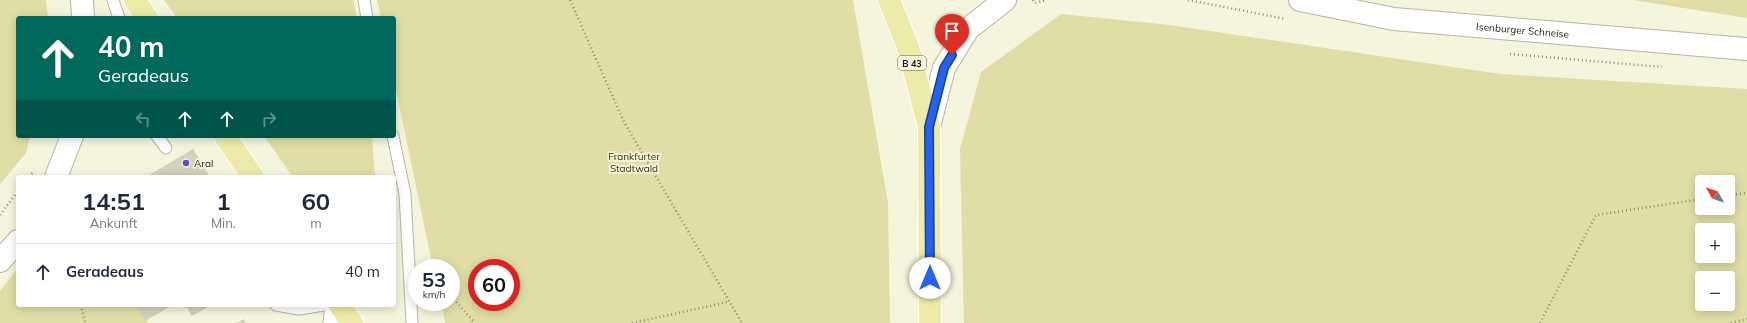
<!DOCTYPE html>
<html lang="de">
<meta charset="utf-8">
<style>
body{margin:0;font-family:Mulish,sans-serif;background:#f2f2f3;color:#1f2937;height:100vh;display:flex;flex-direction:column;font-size:15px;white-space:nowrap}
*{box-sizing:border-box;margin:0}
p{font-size:13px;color:#747a83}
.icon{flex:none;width:22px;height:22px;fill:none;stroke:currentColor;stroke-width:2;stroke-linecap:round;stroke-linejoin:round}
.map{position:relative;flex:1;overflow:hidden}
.details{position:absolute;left:16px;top:175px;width:380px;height:132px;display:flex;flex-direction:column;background:#fff;border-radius:4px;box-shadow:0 2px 10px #0003}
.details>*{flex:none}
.hud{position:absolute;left:16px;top:16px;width:380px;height:122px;border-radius:4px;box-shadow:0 2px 10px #0003;background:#00695c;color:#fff;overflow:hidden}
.needle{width:26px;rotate:310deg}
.controls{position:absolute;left:1695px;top:175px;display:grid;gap:8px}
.controls a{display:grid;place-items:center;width:40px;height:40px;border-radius:4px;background:#fff;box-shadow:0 2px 10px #0003;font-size:20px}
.speed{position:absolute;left:408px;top:259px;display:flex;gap:8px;font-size:20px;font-weight:700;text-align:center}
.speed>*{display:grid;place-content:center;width:52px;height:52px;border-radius:50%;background:#fff;box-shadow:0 2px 10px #0003;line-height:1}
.speed small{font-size:10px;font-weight:400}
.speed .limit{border:6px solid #d22;background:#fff;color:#111}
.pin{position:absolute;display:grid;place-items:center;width:34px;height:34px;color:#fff;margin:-41px -17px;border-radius:50% 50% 50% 0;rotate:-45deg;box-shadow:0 0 4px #0007}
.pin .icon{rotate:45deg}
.me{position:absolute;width:44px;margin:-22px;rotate:0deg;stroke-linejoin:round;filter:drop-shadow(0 0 3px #0008)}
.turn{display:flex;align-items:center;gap:14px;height:84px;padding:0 16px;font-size:18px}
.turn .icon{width:52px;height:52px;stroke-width:2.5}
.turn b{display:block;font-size:28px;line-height:34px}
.lanes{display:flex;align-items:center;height:38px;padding:0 16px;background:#0003;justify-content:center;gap:20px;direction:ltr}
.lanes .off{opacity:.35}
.eta{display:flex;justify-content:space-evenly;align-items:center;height:68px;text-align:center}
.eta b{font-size:24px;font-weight:700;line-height:28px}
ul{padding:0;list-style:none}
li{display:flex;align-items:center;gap:12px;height:56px;padding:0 16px;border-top:1px solid #e0e1e3}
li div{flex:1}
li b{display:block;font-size:15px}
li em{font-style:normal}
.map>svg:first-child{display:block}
</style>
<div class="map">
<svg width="1747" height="323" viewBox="0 0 1747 323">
<rect width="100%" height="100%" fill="#f5f4dd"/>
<g fill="#e0dea6" fill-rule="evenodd">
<path d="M0 0H46L48 18H18V136H30L26 153 0 184Z"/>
<path d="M164 0H353L357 18H177Z"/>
<path d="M377 0H853L888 203 890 323H445L441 302H451V268H433L394 80V18H381ZM477 268H511V302H477Z"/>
<path d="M1633 0H1747V18Z"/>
<path d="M1061 14 1170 25 1500 74 1747 89V323H964L960 149 981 72ZM1702 182H1728V208H1702ZM1702 230H1728V256H1702ZM1702 278H1728V304H1702Z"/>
<path d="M264 136H372L375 177H293Z"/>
<path d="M18 268V305H137L148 323H0V291Z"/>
</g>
<g fill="#d3d2bc">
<path d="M193 149 210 177H146Z"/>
<path d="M136 305H173L145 321Z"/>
<path d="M185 305H211L192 316Z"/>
<path d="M244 319 246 323H237Z"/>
</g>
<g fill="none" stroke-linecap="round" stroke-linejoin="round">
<g stroke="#b7b6a1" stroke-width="13">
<g id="lane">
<path d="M113 0 119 18"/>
<path d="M364 0 367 18"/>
<path d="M157 136 166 148"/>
<path d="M393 136 405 194 412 323"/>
<path d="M276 305 299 309 324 305"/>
</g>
</g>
<g stroke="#b7b6a1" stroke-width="23">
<path id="street" d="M334 323 336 305"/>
</g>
<g stroke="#b7b6a1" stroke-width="24">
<g id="secondary">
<path d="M82 0 83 18"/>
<path id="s1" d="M1300 0 1394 19 1747 49"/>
<path d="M929 127 944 68 968 29 1005 0"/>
<path d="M56 177 72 136"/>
<path d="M0 261 18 241"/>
</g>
</g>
<g stroke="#fff" stroke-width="24">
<g id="primary">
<path d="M135 0 147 18"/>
<path d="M889 0 908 47 929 127 930 323"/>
<path d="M225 136 253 177"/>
<path d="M340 305 352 323"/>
</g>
</g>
<g stroke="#8d8c7d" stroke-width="2.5" stroke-dasharray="1 3" stroke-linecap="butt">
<path d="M570 0 624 122 742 323"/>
<path d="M1033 0 1035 3 1047 0"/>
<path d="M1188 0 1286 19"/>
<path d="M1510 54 1662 67"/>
<path d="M29 177 33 172"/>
<path d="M1728 195 1747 193"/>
<path d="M0 215 18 191"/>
<path d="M451 296 475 323"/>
<path d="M81 305 85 323"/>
<path d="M632 323 728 302"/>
<path d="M1540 323 1596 215 1702 199"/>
<path d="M1731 323 1747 319"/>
</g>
<use href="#lane" stroke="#fff" stroke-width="11"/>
<use href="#street" stroke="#fff" stroke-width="21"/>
<use href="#secondary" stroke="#fff" stroke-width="22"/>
<use href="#primary" stroke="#eeeaa9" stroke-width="22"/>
</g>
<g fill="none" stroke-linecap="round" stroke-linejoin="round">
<g stroke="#184099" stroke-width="10">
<path id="route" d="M930 278 929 127 944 68 952 55"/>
</g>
<use href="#route" stroke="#2563eb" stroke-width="7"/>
</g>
<circle fill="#614cc5" stroke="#f5f4dd" stroke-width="1.5" cx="186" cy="163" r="4"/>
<g text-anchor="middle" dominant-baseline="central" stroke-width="3.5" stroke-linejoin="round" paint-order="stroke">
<rect fill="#f5f4dd" stroke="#5c5b4f" stroke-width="1" x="898" y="56" width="28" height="14" rx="3"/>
<g font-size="9" font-weight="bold" fill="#1b1a12">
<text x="912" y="63">B 43</text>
</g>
<g font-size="10" fill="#1b1a12" stroke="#f5f4dd">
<text stroke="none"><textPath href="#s1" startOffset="225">Isenburger Schneise</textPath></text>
</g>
<g font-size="10" fill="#322f02" stroke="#f5f4dd">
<text x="634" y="156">Frankfurter<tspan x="634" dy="12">Stadtwald</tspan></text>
</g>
<g font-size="10" fill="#1b1a12" stroke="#f5f4dd" text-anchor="start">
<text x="194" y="163">Aral</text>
</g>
</g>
</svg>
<div class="controls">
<a><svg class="needle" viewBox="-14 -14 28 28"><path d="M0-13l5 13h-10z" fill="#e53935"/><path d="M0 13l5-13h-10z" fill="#747a83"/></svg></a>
<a>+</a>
<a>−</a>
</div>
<div class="speed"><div>53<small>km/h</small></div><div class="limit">60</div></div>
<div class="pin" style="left:952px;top:55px;background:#d93025"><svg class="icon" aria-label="arrive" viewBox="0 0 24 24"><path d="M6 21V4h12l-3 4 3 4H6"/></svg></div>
<svg class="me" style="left:930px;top:278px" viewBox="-20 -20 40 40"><circle r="19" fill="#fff"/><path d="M0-13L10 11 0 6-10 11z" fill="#2563eb"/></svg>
<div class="hud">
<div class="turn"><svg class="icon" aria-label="ahead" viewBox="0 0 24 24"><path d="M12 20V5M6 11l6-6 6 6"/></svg><div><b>40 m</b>Geradeaus</div></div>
<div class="lanes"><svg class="icon off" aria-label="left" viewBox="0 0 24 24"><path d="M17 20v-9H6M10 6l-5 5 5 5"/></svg><svg class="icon" aria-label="ahead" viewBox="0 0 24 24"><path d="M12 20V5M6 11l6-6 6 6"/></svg><svg class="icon" aria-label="ahead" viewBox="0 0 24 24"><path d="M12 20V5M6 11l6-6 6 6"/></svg><svg class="icon off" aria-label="right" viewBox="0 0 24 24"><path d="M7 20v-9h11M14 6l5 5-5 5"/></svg></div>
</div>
<section class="details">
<div class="eta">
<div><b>14:51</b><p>Ankunft</p></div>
<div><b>1</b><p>Min.</p></div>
<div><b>60</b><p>m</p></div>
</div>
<ul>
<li><svg class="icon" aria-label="ahead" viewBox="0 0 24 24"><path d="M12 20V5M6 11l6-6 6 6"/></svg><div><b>Geradeaus</b></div><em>40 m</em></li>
</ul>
</section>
</div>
